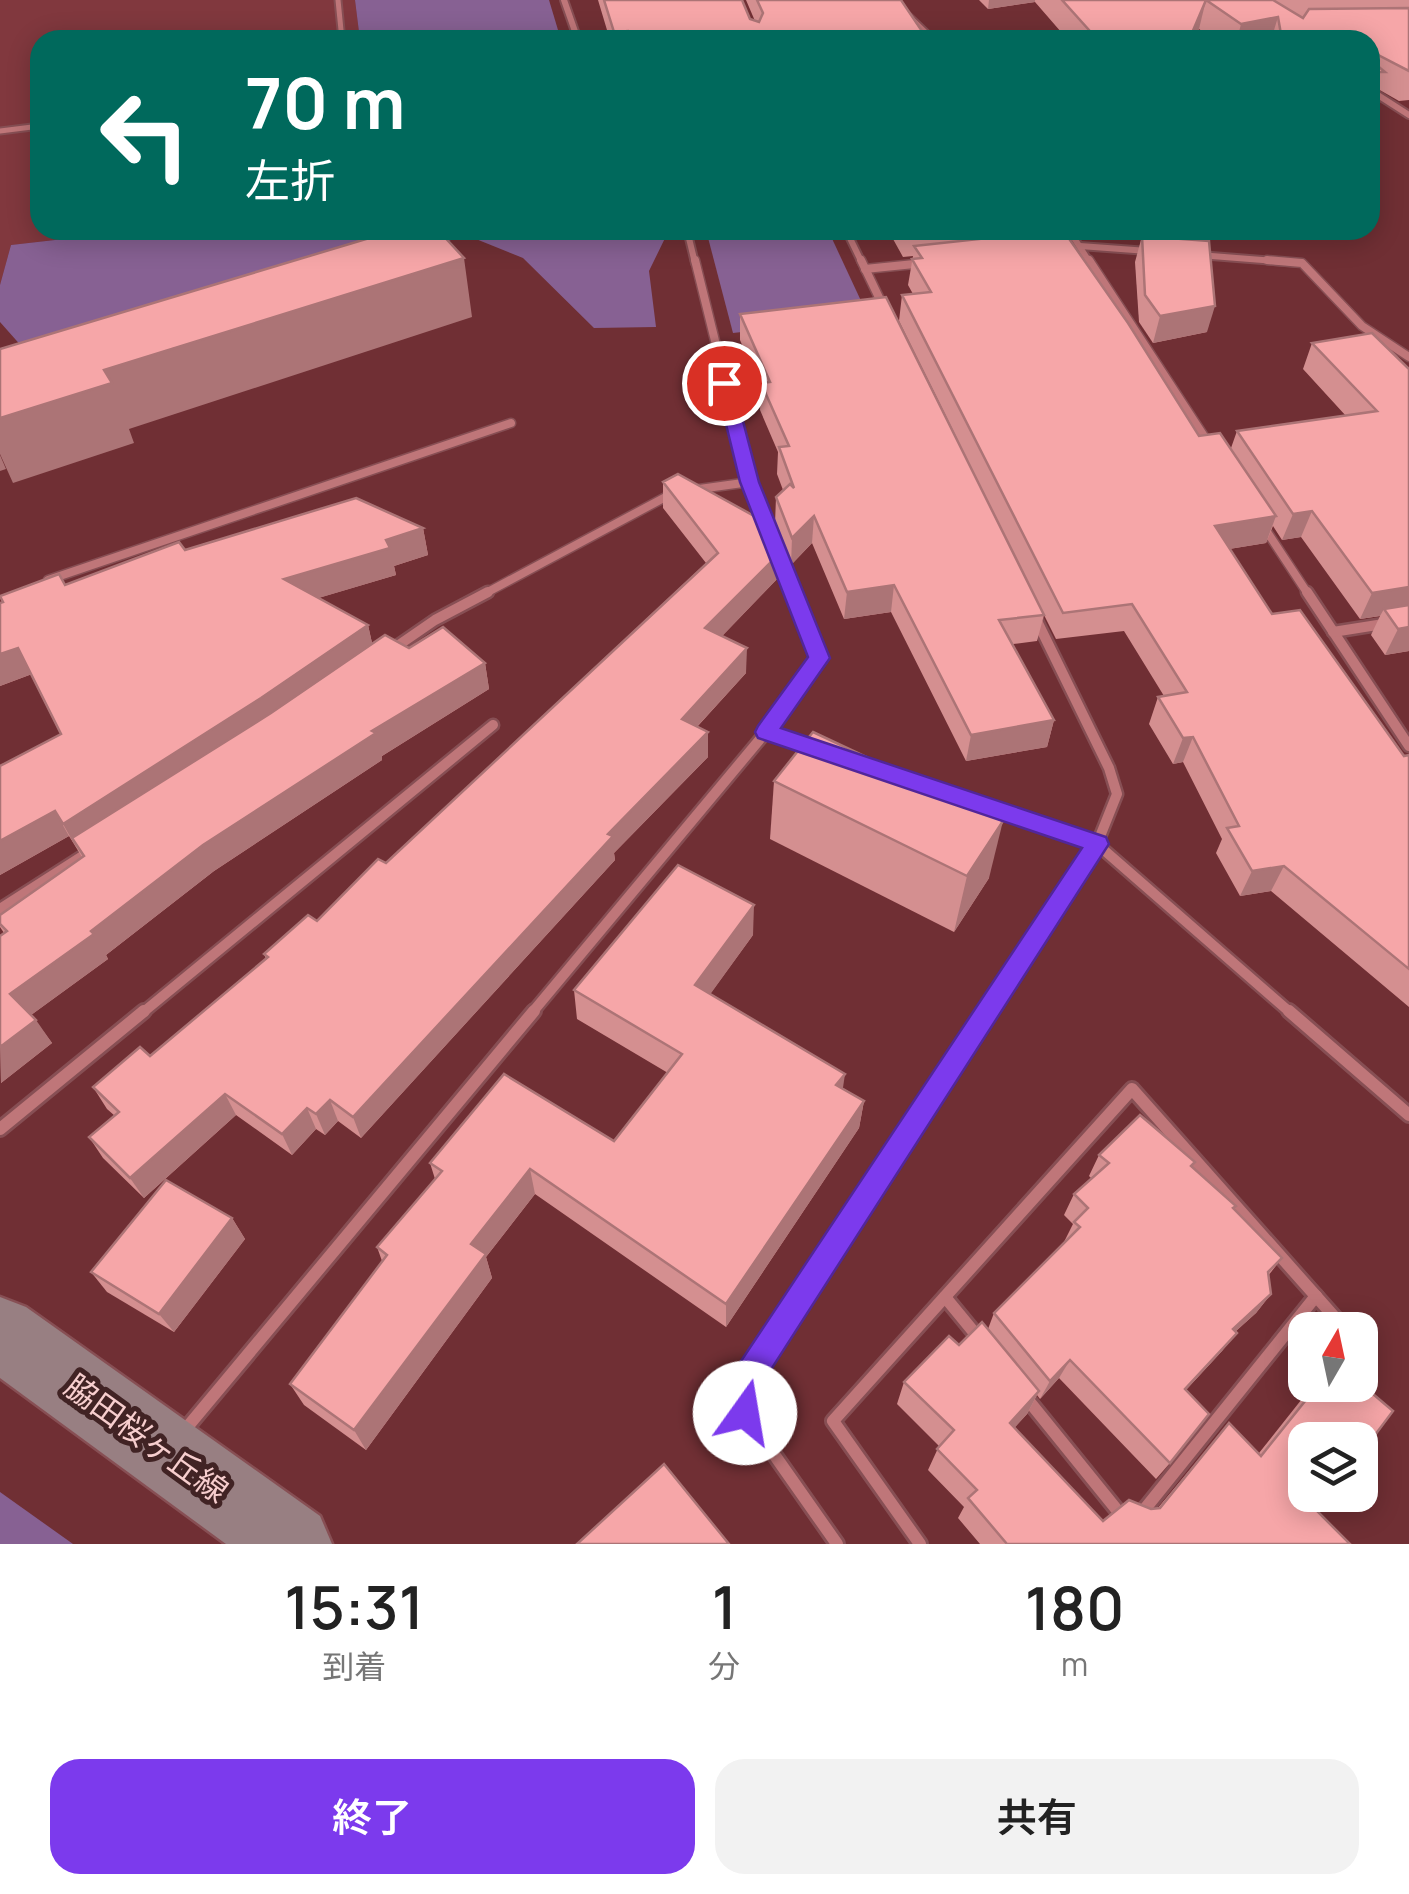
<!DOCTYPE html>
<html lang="ja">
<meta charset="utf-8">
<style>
body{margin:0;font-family:Manrope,"Noto Sans JP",sans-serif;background:#f2f2f2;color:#222;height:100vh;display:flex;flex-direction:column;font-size:38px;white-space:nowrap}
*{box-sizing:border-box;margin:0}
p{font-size:32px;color:#767676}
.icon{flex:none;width:55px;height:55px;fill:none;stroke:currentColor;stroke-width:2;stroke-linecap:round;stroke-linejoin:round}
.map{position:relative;height:1544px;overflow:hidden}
.details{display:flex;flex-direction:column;background:#fff;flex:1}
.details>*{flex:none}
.hud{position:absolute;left:30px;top:30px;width:1350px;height:210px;border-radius:30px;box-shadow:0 5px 25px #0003;background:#00695c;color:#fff;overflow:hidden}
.needle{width:65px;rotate:9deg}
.controls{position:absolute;left:1288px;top:1312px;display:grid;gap:20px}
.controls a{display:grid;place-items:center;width:90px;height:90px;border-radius:20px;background:#fff;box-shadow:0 5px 25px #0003;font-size:50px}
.pin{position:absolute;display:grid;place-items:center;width:85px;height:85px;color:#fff;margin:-42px;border:5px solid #fff;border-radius:50%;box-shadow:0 2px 10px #0007}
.me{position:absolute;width:110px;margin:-55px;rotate:13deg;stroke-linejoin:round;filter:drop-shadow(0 0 8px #0008)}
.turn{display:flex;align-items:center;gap:35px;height:210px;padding:0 50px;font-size:45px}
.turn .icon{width:130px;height:130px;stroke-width:2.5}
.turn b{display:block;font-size:70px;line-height:85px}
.eta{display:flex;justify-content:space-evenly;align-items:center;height:170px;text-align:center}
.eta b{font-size:60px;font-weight:600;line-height:70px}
.cta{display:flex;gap:20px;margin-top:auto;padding:20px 50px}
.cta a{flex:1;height:115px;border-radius:30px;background:#7c3aed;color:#fff;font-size:40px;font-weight:600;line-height:115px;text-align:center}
.cta a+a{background:#f2f2f2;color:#222}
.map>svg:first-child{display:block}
</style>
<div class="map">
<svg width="1409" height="1544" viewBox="0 0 1409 1544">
<rect width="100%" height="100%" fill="#702f34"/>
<path fill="#81383e" d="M0 0H355L360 40H40V230H90V236L11 245 0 285Z"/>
<g fill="#876193">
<path d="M355 0H549L561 40H360Z"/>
<path d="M90 230H669L649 271 656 327 594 328 523 258 466 235 47 375 0 322V285L11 245 90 236Z"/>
<path d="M706 230H828L869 318 733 333Z"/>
<path d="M0 1492 73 1544H0Z"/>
</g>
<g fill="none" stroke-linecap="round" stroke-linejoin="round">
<g stroke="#874f54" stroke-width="9">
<g id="lane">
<path d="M338 0 342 40"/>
<path d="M0 131 40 126"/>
</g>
</g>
<g stroke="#874f54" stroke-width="10">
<g id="street-far3">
<path d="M564 0 578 40"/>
<path d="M891 0 933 40"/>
<path d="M1370 90 1409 115"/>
<path d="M687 230 695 263"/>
<path d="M846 230 862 263"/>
<path d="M1069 230 1090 263"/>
<path d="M1080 246 1148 251"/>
<path d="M1199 255 1299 263"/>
</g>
</g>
<g stroke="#874f54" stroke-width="11">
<g id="street-far2">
<path d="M695 260 750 482 766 524"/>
<path d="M861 260 885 310"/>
<path d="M1089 260 1211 447"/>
<path d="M1267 260 1302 263 1362 326 1409 357"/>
<path d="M865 269 924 263"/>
<path d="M692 490 750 482"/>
<path d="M1262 524 1308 594"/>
<path d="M776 549 794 594"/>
<path d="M48 580 511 423"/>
<path d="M484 594 675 492"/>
</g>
</g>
<g stroke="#874f54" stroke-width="15">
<g id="street-far1">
<path d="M1307 592 1409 746"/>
<path d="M1333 632 1409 620"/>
<path d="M393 649 435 620 488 592"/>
<path d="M766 732 815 748"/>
<path d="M921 784 1097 844 1292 1014"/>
<path d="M0 909 92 850"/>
<path d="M141 1014 493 725"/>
<path d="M531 1014 766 732 819 658 793 592"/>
<path d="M986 1014 1097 844 1117 794 1109 768 1035 617"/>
</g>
</g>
<g stroke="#874f54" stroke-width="18">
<g id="street">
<path d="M1289 1011 1409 1115"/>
<path d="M0 1129 144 1011"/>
<path d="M945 1297 982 1342"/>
<path d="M1024 1395 1117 1510 1126 1514"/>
<path d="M184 1431 534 1011"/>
<path d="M1140 1515 1316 1296"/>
<path d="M837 1544 745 1413 746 1381 988 1011"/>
<path d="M920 1544 833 1421 1132 1089 1346 1330"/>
</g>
</g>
<g stroke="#874f54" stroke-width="5">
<path id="secondary" d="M0 1297 26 1307 320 1516 332 1544H226L0 1378Z"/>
</g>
<use href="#lane" stroke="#bf7679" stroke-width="5"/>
<use href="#street-far3" stroke="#bf7679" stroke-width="6"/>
<use href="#street-far2" stroke="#bf7679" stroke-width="8"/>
<use href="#street-far1" stroke="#bf7679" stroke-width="10"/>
<use href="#street" stroke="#bf7679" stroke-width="12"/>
<use href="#secondary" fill="#987f82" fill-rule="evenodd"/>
</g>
<g fill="#d48f90">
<path d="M598 0H742L750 19 755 21 746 0H901L928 40H610Z"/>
<path d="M979 0H1409V100L1399 101 1378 89 1374 101H1370V40H1215L1199 29 1194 40H1068L1035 2 988 9Z"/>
<path d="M888 230H1052L1199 436 1231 448 1237 431 1346 416 1303 369 1312 343 1372 333 1409 651 1385 655 1371 635 1380 616 1360 619 1301 537 1282 540 1273 526 1266 543 1229 549 1272 614 1404 756 1409 755V1007L1271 891 1240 896 1216 853 1222 839 1183 762 1173 764 1149 724 1158 697 1164 696 1124 631 1056 639 1044 615 1037 641 1013 644 1054 720 1047 747 966 761 891 612 844 619 812 543 791 565 775 524 776 497 783 490 777 474 778 452 760 410 761 390 740 340V314L1014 554 899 321 902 295 913 294 908 285 913 256 903 257Z"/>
<path d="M1142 236 1207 332 1153 343 1139 322 1135 262Z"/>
<path d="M663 482 781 552 779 577 722 636 746 673 697 727 708 732V757L614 853 615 860 361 1138 338 1121 325 1135 316 1129 292 1155 236 1115 144 1198 103 1158 89 1137 115 1116 107 1109 93 1087 150 1056 266 959 264 954 317 921 386 863 706 563 663 508Z"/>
<path d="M423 528 428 555 394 566 396 575 318 598 368 625 372 643 409 648 485 663 489 689 382 756V760L214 871 106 955 108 959 31 1015 52 1043 1 1083 0 936 4 933 0 927V915L82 857 69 836 0 875V766L61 734 32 674 0 686V603L185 550Z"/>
<path d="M774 781 989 878 954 932 770 839Z"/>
<path d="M753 935 710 994 843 1088 864 1101 859 1128 726 1327 535 1194 486 1257 492 1278 366 1450 304 1405 290 1384 382 1261 377 1247 435 1179 430 1163 614 1141 668 1073 577 1019 574 990Z"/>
<path d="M1099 1155 1195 1162 1192 1167 1282 1258 1268 1276 1271 1294 1256 1313 1236 1331 1222 1351 1186 1390 1170 1463 1156 1479 1059 1378 1040 1399 1037 1395 1027 1414 1014 1428 1103 1521 1157 1509 1229 1423 1259 1453 1313 1385H1360L1317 1511 1350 1544H980L958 1518 964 1507 928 1470 939 1446 897 1404 904 1382 959 1345 988 1329 994 1313 1064 1242 1073 1224 1064 1215 1074 1194 1091 1178 1089 1176Z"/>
<path d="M232 1218 245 1239 174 1332 107 1292 91 1272Z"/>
</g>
<g fill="#ac7476">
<path d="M989 0H1035V2L988 9Z"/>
<path d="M1206 0 1199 29 1194 40H1189Z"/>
<path d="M1278 17 1271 40H1237L1241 24Z"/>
<path d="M464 258 472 317 129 429 134 443 13 483 0 454V418L104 370Z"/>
<path d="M1215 306 1207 332 1153 343 1160 316Z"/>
<path d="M0 455 6 469 0 471Z"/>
<path d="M1312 511 1301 537 1282 540 1293 514Z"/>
<path d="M814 516 812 543 791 565 792 538Z"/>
<path d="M1276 516 1266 543 1205 553 1215 526Z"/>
<path d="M423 528 428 555 394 566 396 575 292 606 284 579 386 540Z"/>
<path d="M781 552 779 577 705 654V628Z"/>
<path d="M894 585 891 612 844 619 847 592Z"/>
<path d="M1409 587V609H1384L1380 616 1360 619 1372 593Z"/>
<path d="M368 625 374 652 72 838 77 849 63 824Z"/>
<path d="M1409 627V651L1385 655 1398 629Z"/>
<path d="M18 648 32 674 0 686V654Z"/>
<path d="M747 648 746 673 682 743V719Z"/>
<path d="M485 663 489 689 382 756V760L214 871 106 955 108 959 27 1018 10 994 91 931 203 845 372 731Z"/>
<path d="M1054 720 1047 747 966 761 971 735Z"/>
<path d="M708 732V757L614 853 615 860 361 1138 353 1117 608 834Z"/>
<path d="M1193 737 1183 762 1173 764 1183 738Z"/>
<path d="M55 811 69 836 0 875V841Z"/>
<path d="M1003 821 989 878 954 932 967 876Z"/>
<path d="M1284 866 1271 891 1240 896 1252 871Z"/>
<path d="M754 905 753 935 696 1014 695 985Z"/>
<path d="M36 1020 52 1043 1 1083 0 1047Z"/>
<path d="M845 1074 841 1101 836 1085Z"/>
<path d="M225 1094 236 1115 144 1198 130 1178Z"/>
<path d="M330 1100 338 1121 325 1135 316 1114Z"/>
<path d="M864 1101 859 1128 726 1327V1304Z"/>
<path d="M307 1108 316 1129 292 1155 282 1134Z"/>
<path d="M530 1169 535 1194 486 1257 492 1278 366 1450 354 1430 471 1244Z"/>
<path d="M232 1218 245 1239 174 1332 159 1314Z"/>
<path d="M1271 1294 1256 1313 1218 1347 1233 1329Z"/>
<path d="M1237 1333 1222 1351 1171 1406 1185 1389Z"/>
<path d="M1070 1360 1059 1378 1040 1399 1050 1381Z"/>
<path d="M1039 1391 1027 1414 999 1445 1010 1423Z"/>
</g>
<g fill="#f6a6a8" stroke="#ac7476" stroke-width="2.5">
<path d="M604 0H742L750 19 759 22 763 13 757 0H901L928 40H631L628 31 614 32Z"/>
<path d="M1062 0H1273L1303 18 1309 9 1409 8V71L1378 55 1374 63 1385 72H1370V40H1282L1278 17 1241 24 1206 0 1189 40H1098Z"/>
<path d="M396 230H438L464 258 104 370 112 383 0 418V349Z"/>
<path d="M1063 230 1128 323 1199 436 1220 433 1276 516 1215 526 1272 614 1300 610 1404 756 1409 755V969L1284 866 1252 871 1227 828 1239 826 1193 737 1183 738 1158 697 1187 692 1132 604 1063 613 902 295 931 292 912 259 922 258 914 246Z"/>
<path d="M1142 236 1209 241 1215 306 1160 316 1145 295Z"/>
<path d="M886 297 1044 615 999 620 1054 720 971 735 894 585 847 592 814 516 792 538 776 497 790 484 794 488 779 447 789 446 761 383 770 382 740 314Z"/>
<path d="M1372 333 1409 369V587L1372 593 1312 511 1293 514 1237 431 1377 411 1312 343Z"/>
<path d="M678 474 756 517 764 510 781 552 705 628 747 648 682 719 708 732 608 834 613 836 353 1117 330 1100 316 1114 307 1108 282 1134 225 1094 130 1178 89 1137 119 1112 93 1087 140 1047 150 1056 268 957 264 954 308 915 317 921 378 859 386 863 718 553 663 482Z"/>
<path d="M356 498 423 528 386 540 390 548 284 579 368 625 261 698 63 824 55 811 0 841V766L61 734 18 648 0 654V603L3 602 0 596 59 574 65 585 179 542 185 550Z"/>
<path d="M1409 605V627L1398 629 1384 609Z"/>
<path d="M443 627 485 663 372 731 376 733 203 845 91 931 94 934 10 994 36 1020 0 1047V936L7 931 0 924V915L84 856 72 838 271 713 385 635 409 648Z"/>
<path d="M813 732 1003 821 967 876 774 781Z"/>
<path d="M678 865 754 905 695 985 845 1074 836 1085 864 1101 726 1304 530 1169 471 1244 486 1254 354 1430 290 1384 387 1255 377 1247 442 1171 430 1163 504 1074 614 1141 682 1054 574 990Z"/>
<path d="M1140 1115 1195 1162 1191 1166 1236 1206 1233 1208 1282 1258 1268 1272 1271 1294 1233 1329 1237 1333 1185 1389 1209 1414 1170 1463 1070 1360 1050 1381 994 1313 1080 1227 1074 1222 1088 1208 1074 1194 1109 1163 1099 1155Z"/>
<path d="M166 1180 232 1218 159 1314 91 1272Z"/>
<path d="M982 1322 1039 1391 1010 1423 1103 1521 1129 1500 1151 1509 1160 1508 1229 1423 1261 1456 1318 1385H1360V1383L1393 1411 1360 1455V1440H1305V1495H1330L1317 1511 1350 1544H1007L968 1498 977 1490 937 1449 954 1430 904 1382 949 1336 959 1345Z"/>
<path d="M664 1464 729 1544H577Z"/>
</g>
<path fill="#7c3aed" stroke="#51269a" stroke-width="2.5" d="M724 377 733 383 759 482 830 658 781 728 1106 837 1109 844 761 1385V1413L756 1424 745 1429 734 1424C727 1408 728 1387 735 1370L1082 848 758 738 755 732 758 726 808 657 740 482 716 383Z"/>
<g text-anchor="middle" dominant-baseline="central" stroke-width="10" stroke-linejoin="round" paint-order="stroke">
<g font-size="32" fill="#f7cece" stroke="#412324">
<text transform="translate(147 1438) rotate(36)">脇田桜ヶ丘線</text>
</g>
</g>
</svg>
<div class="controls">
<a><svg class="needle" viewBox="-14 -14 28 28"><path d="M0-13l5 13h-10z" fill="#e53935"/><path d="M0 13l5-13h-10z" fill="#767676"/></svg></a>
<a><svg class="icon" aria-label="layers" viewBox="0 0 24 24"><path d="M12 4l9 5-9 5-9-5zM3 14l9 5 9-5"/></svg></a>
</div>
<div class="pin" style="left:724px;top:383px;background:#d93025"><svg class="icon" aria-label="arrive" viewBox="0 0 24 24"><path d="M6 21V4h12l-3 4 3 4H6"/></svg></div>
<svg class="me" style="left:745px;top:1413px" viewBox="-20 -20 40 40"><circle r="19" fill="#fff"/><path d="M0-13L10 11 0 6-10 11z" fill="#7c3aed"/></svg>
<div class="hud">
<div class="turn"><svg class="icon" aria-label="left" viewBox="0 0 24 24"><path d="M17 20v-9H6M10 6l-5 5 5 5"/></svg><div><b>70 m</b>左折</div></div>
</div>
</div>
<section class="details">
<div class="eta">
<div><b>15:31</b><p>到着</p></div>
<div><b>1</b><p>分</p></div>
<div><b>180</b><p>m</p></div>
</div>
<div class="cta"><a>終了</a><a>共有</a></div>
</section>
